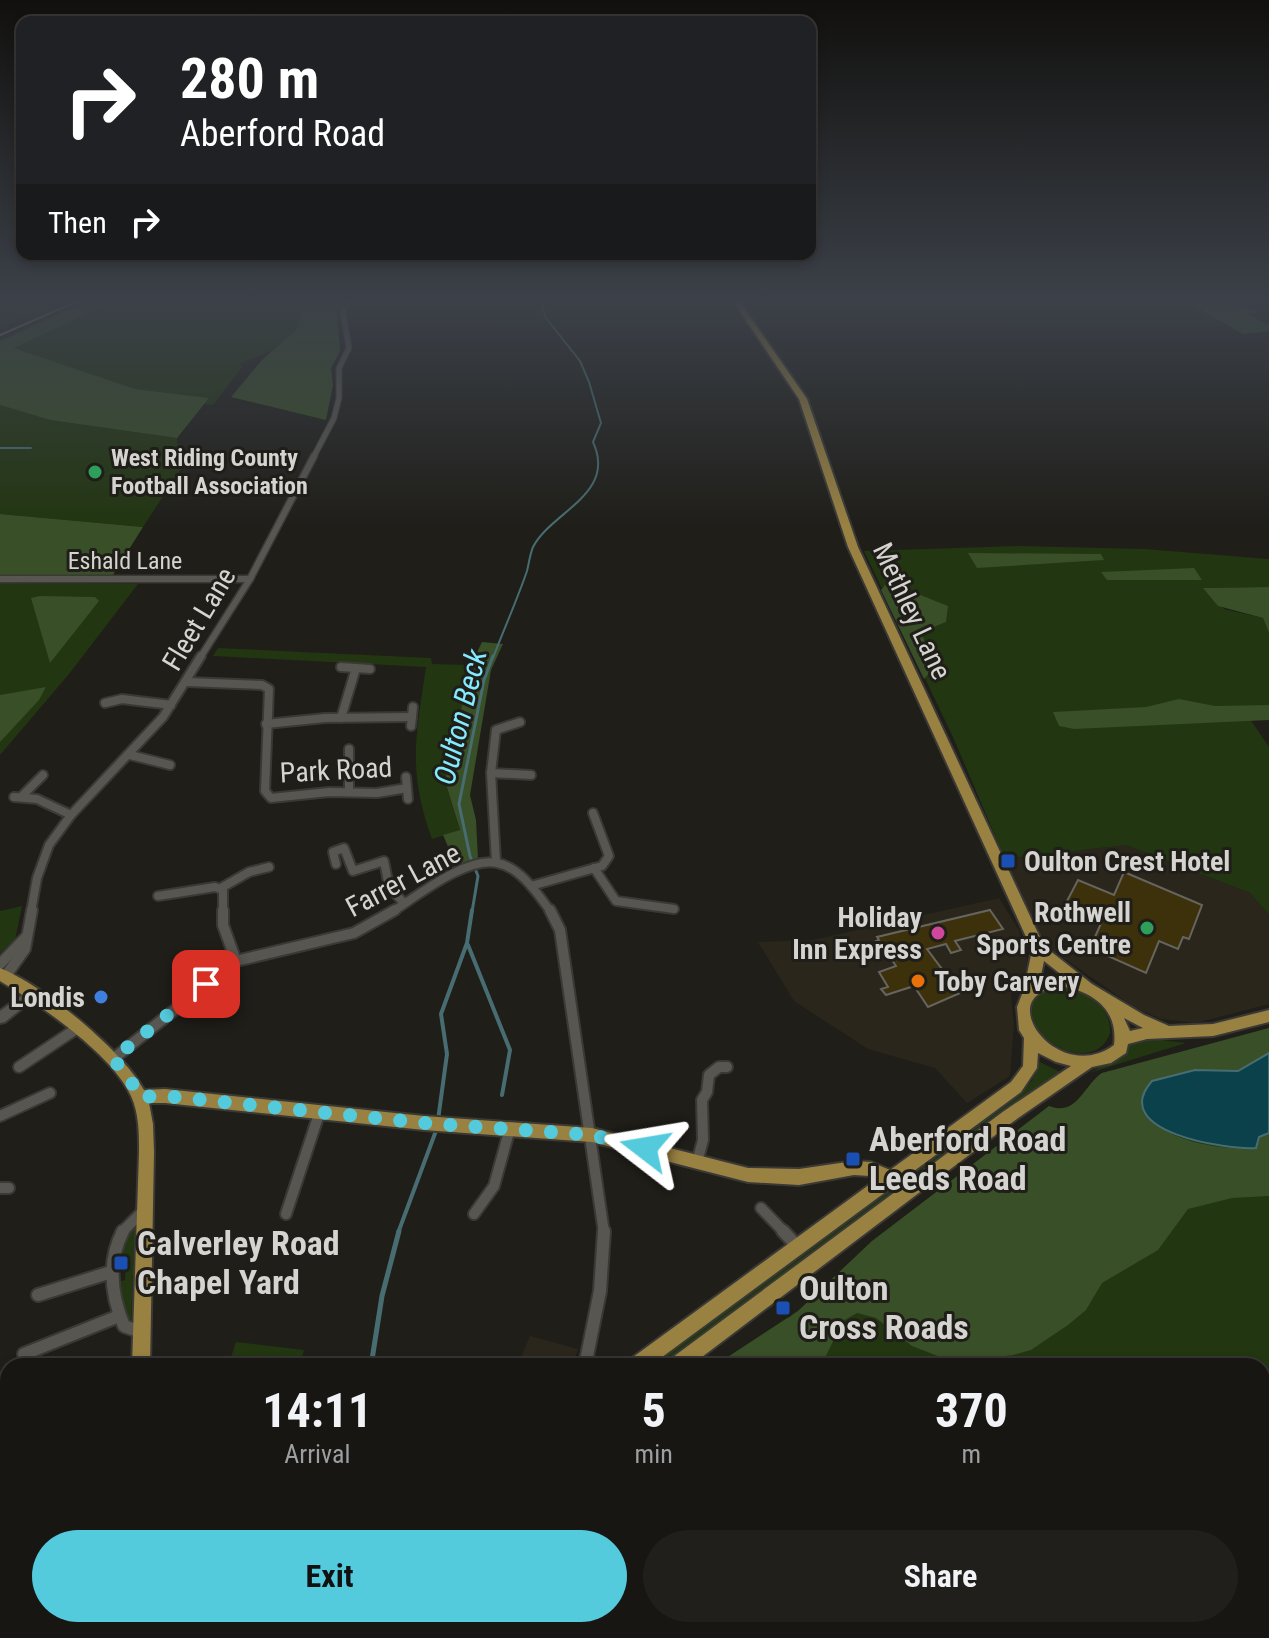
<!DOCTYPE html>
<style>
body{margin:0;font-family:"Roboto Condensed",sans-serif;background:#201f1c;color:#f1f3f6;height:100vh;display:flex;flex-direction:column;font-size:30px;white-space:nowrap}
*{box-sizing:border-box;margin:0}
p{font-size:26px;color:#9e9fa0}
.icon{flex:none;width:44px;height:44px;fill:none;stroke:currentColor;stroke-width:2;stroke-linecap:round;stroke-linejoin:round}
.map{position:relative;flex:1;overflow:hidden}
.drawer{position:absolute;left:0px;top:1358px;width:1270px;height:280px;display:flex;flex-direction:column;background:#171613;border-radius:24px 24px 0 0;box-shadow:0 4px 12px #0003,0 0 0 2px #363533}
.drawer>*{flex:none}
.guide{position:absolute;left:16px;top:16px;width:800px;height:244px;border-radius:16px;box-shadow:0 4px 12px #0003,0 0 0 2px #363533;background:#202124;color:#fff;overflow:hidden}
.pin{position:absolute;display:grid;place-items:center;width:68px;height:68px;color:#fff;margin:-34px;border-radius:16px;box-shadow:0 4px 12px #0006}
.me{position:absolute;width:88px;margin:-44px;rotate:284deg;stroke-linejoin:round;filter:drop-shadow(0 0 6px #0008)}
.turn{display:flex;align-items:center;gap:28px;height:168px;padding:0 32px;font-size:36px}
.turn .icon{width:104px;height:104px;stroke-width:2.5}
.turn b{display:block;font-size:56px;line-height:68px}
.then{display:flex;align-items:center;height:76px;padding:0 32px;background:#0003;gap:16px;font-size:30px}
.eta{display:flex;justify-content:space-evenly;align-items:center;height:136px;text-align:center}
.eta b{font-size:48px;font-weight:700;line-height:56px}
.action{display:flex;gap:16px;margin-top:auto;padding:16px 32px}
.action a{flex:1;height:92px;border-radius:48px;background:#54cadd;color:#111;font-size:32px;font-weight:700;line-height:92px;text-align:center}
.action a+a{background:#201f1c;color:#f1f3f6}
.map>svg:first-child{display:block}
</style>
<div class="map">
<svg width="1269" height="1638" viewBox="0 0 1269 1638">
<rect width="100%" height="100%" fill="#1f1e19"/>
<g fill="#2a261c">
<path d="M72 298H93L0 341V329Z"/>
<path d="M1126 845 1250 893 1269 915V1004L1196 1023 1161 1019 1134 1007 1052 950 1040 933 1005 859Z"/>
<path d="M999 898 1019 930 1027 960 1025 973 1011 995 1014 1025 1010 1076 967 1103 935 1068 868 1049 794 1001 758 942 813 940Z"/>
<path d="M530 1336 578 1349 572 1366H479L480 1358 520 1359Z"/>
</g>
<g fill="#223611">
<path d="M0 298H72L0 329Z"/>
<path d="M120 298H307C300 321 293 341 271 351 260 356 250 358 240 364L242 367 213 405 204 404 208 398 135 389 13 348Z"/>
<path d="M0 405 50 420 177 438V444H181L171 458H188L143 527 0 514Z"/>
<path d="M1018 546 1145 549 1269 559V587L1204 588 1224 609 1263 618 1269 633V720L1250 719 1269 747V915L1250 893 1126 845 1005 859 953 737 864 551Z"/>
<path d="M0 583 138 584 69 674 0 755Z"/>
<path d="M218 648 431 658 432 664 471 665 445 781 460 831 432 839C407 770 416 736 426 667L213 656Z"/>
<path d="M22 906 15 940 0 953V911Z"/>
<path d="M1059 986C1085 989 1111 1005 1110 1033 1093 1083 1005 1028 1036 996 1041 990 1052 989 1059 986Z"/>
<path d="M1269 1028V1638H390L395 1630H1262V1366H714L798 1311 872 1241 1049 1106C1077 1117 1084 1085 1102 1073Z"/>
<path d="M1153 1039 1186 1043 1089 1073 1114 1060 1129 1045Z"/>
<path d="M1038 1061 1060 1072 935 1160 660 1366H650L1017 1095 1032 1081Z"/>
<path d="M135 1224 131 1320 128 1322 123 1312 118 1282 125 1280 126 1264 118 1265 126 1235Z"/>
<path d="M236 1342 304 1350 299 1366H228Z"/>
</g>
<g fill="#384f27">
<path d="M93 298H120L14 348 135 389 209 398 177 438 50 420 0 405V341Z"/>
<path d="M307 298H346L337 311 340 351 331 368 333 385 326 420 231 397 262 360 296 330Z"/>
<path d="M1223 298 1258 312 1248 314 1269 325V331L1243 334 1182 299Z"/>
<path d="M0 514 143 527 113 575H0Z"/>
<path d="M968 553 1101 554 1104 560 977 568Z"/>
<path d="M1194 568 1202 580H1107L1101 572Z"/>
<path d="M885 585 903 588 948 606 946 622 921 632 935 667 924 679 881 590Z"/>
<path d="M1269 587V633L1263 618 1218 606 1203 588Z"/>
<path d="M40 596 95 597 99 601 50 663 31 598Z"/>
<path d="M482 642 503 644 491 670 470 795 476 820 478 859 456 865 443 835 460 830 445 781 471 665Z"/>
<path d="M46 687 39 700 0 742V695Z"/>
<path d="M1179 699 1215 706 1269 705V720L1074 729 1059 726 1053 712 1146 707Z"/>
<path d="M1269 1028V1053C1260 1061 1248 1066 1238 1071L1215 1070 1148 1086 1143 1105C1154 1141 1224 1151 1256 1148L1259 1137 1269 1133V1196L1232 1198 1188 1209 1158 1250 1102 1283 1086 1310 1068 1325 1031 1350 1013 1355 966 1361 943 1358 912 1346 876 1318 857 1313 843 1321 821 1366H714L798 1311 872 1241 1049 1106C1077 1117 1084 1085 1102 1073Z"/>
<path d="M926 1630H1241L1247 1638H959Z"/>
</g>
<path fill="#0a414a" stroke="#476d72" stroke-width="2" d="M1269 1053V1133L1259 1137 1256 1148C1227 1150 1107 1132 1152 1081L1195 1070 1238 1071Z"/>
<g fill="none" stroke-linecap="round" stroke-linejoin="round">
<g stroke="#476d72" stroke-width="2">
<path d="M0 448H31"/>
<path d="M493 658C504 629 517 600 527 571 529 563 530 554 533 547 552 511 617 494 593 442L601 423 589 382 580 361 546 318 540 298"/>
</g>
<path stroke="#476d72" stroke-width="3" d="M472 912 478 876 470 856 459 804 484 680 493 656"/>
<g stroke="#476d72" stroke-width="4">
<path d="M468 945 510 1050 502 1095"/>
<path d="M438 1120 447 1054 441 1014 467 943 472 910"/>
<path d="M398 1233 437 1128"/>
</g>
<g stroke="#476d72" stroke-width="5">
<path d="M371 1366 382 1296 399 1231"/>
<path d="M376 1630 378 1638"/>
</g>
</g>
<g fill="#3c310b" stroke="#66645f" stroke-width="2">
<path d="M1124 872 1202 905 1189 939 1183 937 1178 949 1159 941 1146 973 1090 948 1103 919 1066 903 1078 880 1114 895Z"/>
<path d="M990 910 1003 929 955 941 961 950 951 953 946 944 927 949 960 993 928 1007 914 986 886 995 881 989 888 987 879 972 896 966 887 953 883 954 876 941 879 940 877 937Z"/>
</g>
<g fill="none" stroke-linecap="round" stroke-linejoin="round">
<g stroke="#3a3936" stroke-width="7">
<path id="street-far4" d="M313 458 334 418 339 398V368L349 348 343 312 349 298"/>
</g>
<g stroke="#3a3936" stroke-width="9">
<g id="street-far3">
<path d="M0 579H250"/>
<path d="M200 658 250 579 314 456"/>
</g>
</g>
<g stroke="#3a3936" stroke-width="12">
<g id="street-far2">
<path d="M341 667 370 669"/>
<path d="M187 682 262 685 269 689 265 791 271 798 329 792 377 793 407 788"/>
<path d="M105 703 122 699 171 705"/>
<path d="M341 718 356 668"/>
<path d="M266 724 325 718 412 717"/>
<path d="M411 726 413 707"/>
<path d="M349 749V792"/>
<path d="M130 755 170 765"/>
<path d="M491 773 531 775"/>
<path d="M406 777 408 799"/>
<path d="M23 795 43 775"/>
<path d="M14 797 37 799 71 815"/>
<path d="M496 862 491 773 496 730 520 722"/>
<path d="M336 864 333 852 344 848 353 871 384 861 389 887 404 903"/>
<path d="M594 868 616 901 674 909"/>
<path d="M531 886 602 866 609 856 593 813"/>
<path d="M221 888 249 872 269 867"/>
<path d="M158 896 215 887 223 890V912"/>
<path d="M31 912 37 878 49 845 71 815 163 717 201 656"/>
<path d="M392 912C417 896 467 856 497 863 520 867 538 894 551 912"/>
</g>
</g>
<g stroke="#3a3936" stroke-width="14">
<g id="street-far1">
<path d="M223 910V925L236 961"/>
<path d="M550 910 560 930 604 1233"/>
<path d="M0 964 27 936"/>
<path d="M5 977 25 949 32 910"/>
<path d="M113 1059 236 961 354 933 395 910"/>
<path d="M19 1067 76 1029"/>
<path d="M0 1116 50 1093"/>
<path d="M697 1162 703 1140 702 1100 707 1092 709 1075 719 1067H727"/>
<path d="M0 1188H9"/>
<path d="M761 1208 785 1233"/>
<path d="M286 1214 320 1111"/>
<path d="M474 1214 494 1186 510 1128"/>
<path d="M121 1233 144 1210"/>
</g>
</g>
<g stroke="#3a3936" stroke-width="16">
<g id="street">
<path d="M123 1231C107 1262 111 1295 124 1326L141 1332"/>
<path d="M783 1231 797 1246"/>
<path d="M38 1295 111 1272"/>
<path d="M24 1354 119 1316"/>
<path d="M585 1366 600 1291 604 1231"/>
</g>
</g>
<g stroke="#3a3936" stroke-width="4">
<g id="secondary">
<path d="M32 988 36 989 38 993 36 997 5 1022 0 1023V1011Z"/>
<path d="M8 1468V1486L0 1489V1471Z"/>
</g>
</g>
<g stroke="#3a3936" stroke-width="4">
<g id="primary">
<path d="M731 298H737L807 399 858 547 1044 946 1092 984 1144 1015 1169 1026 1213 1024 1269 1010V1022L1213 1036 1147 1039 1128 1044 1126 1053 1111 1063 1092 1067 1014 1121 690 1366H666L669 1360 1004 1111 1071 1066 1056 1062 1038 1053 1037 1068 1021 1092 650 1366H626L629 1360 877 1179 870 1176 854 1175 799 1185 748 1182 592 1142 424 1130 165 1103H149L153 1124 154 1152 150 1366H132L139 1152C139 1134 139 1113 131 1096 112 1054 40 1005 0 981V968C43 985 122 1050 144 1090L165 1089 424 1116 592 1128 748 1168 799 1169 854 1161 871 1162 890 1170 1011 1082 1023 1066 1024 1038 1019 1030 1017 1007 1024 989 1032 950 848 547 799 399ZM1044 961 1063 976 1040 980ZM1066 987C1097 994 1118 1012 1114 1045 1056 1088 986 988 1066 987ZM1124 1018 1143 1028 1130 1031Z"/>
<path d="M141 1630H161L164 1638H144Z"/>
<path d="M321 1630H344L341 1638H318Z"/>
<path d="M348 1630H370L367 1638H345Z"/>
</g>
</g>
<use href="#street-far4" stroke="#585650" stroke-width="5"/>
<use href="#street-far3" stroke="#585650" stroke-width="6"/>
<use href="#street-far2" stroke="#585650" stroke-width="8"/>
<use href="#street-far1" stroke="#585650" stroke-width="10"/>
<use href="#street" stroke="#585650" stroke-width="12"/>
<use href="#secondary" fill="#585650" fill-rule="evenodd"/>
<use href="#primary" fill="#998142" fill-rule="evenodd"/>
<path stroke="#908f8b" stroke-width="2" d="M0 335 85 298"/>
</g>
<linearGradient id="sky" x2="0" y2="1"><stop stop-color="#11100e"/><stop offset="0.57" stop-color="#3c4149"/><stop offset="1" stop-color="#3c4149" stop-opacity="0"/></linearGradient>
<rect width="1269" height="527" fill="url(#sky)"/>
<g fill="none" stroke-linecap="round" stroke-linejoin="round">
<path stroke="#54cadd" stroke-width="14" stroke-dasharray="0 25.2" d="M206 984 113 1059 129 1077 139 1097 165 1096 424 1123 592 1135 645 1148"/>
</g>
<g fill="#2e9e5b" stroke="#1f1e19" stroke-width="3">
<circle cx="95" cy="472" r="8"/>
<circle cx="1147" cy="928" r="8"/>
</g>
<g fill="#1a4fb4" stroke="#1f1e19" stroke-width="3">
<rect x="1000" y="853" width="16" height="16" rx="4"/>
<rect x="845" y="1151" width="16" height="16" rx="4"/>
<rect x="113" y="1255" width="16" height="16" rx="4"/>
<rect x="775" y="1300" width="16" height="16" rx="4"/>
</g>
<circle fill="#d1479c" stroke="#1f1e19" stroke-width="3" cx="938" cy="933" r="8"/>
<circle fill="#e8710a" stroke="#1f1e19" stroke-width="3" cx="918" cy="981" r="8"/>
<circle fill="#3f7fe0" stroke="#1f1e19" stroke-width="3" cx="101" cy="997" r="8"/>
<g text-anchor="middle" dominant-baseline="central" stroke-width="6" stroke-linejoin="round" paint-order="stroke">
<g font-size="24" font-weight="bold" fill="#d5d4d1" stroke="#1f1e19" text-anchor="start">
<text x="111" y="458">West Riding County<tspan x="111" dy="28">Football Association</tspan></text>
</g>
<g font-size="24" fill="#d5d4d1" stroke="#1f1e19">
<text x="125" y="561">Eshald Lane</text>
</g>
<g font-size="28" fill="#d5d4d1" stroke="#1f1e19">
<text transform="translate(912 611) rotate(65)">Methley Lane</text>
<text transform="translate(199 619) rotate(-59)">Fleet Lane</text>
<text transform="translate(336 770) rotate(-3)">Park Road</text>
<text transform="translate(403 880) rotate(-28)">Farrer Lane</text>
</g>
<g font-size="28" font-weight="bold" fill="#d5d4d1" stroke="#1f1e19" text-anchor="end">
<text x="1024" y="861" text-anchor="start">Oulton Crest Hotel</text>
<text x="1131" y="912">Rothwell<tspan x="1131" dy="32">Sports Centre</tspan></text>
<text x="922" y="917">Holiday<tspan x="922" dy="32">Inn Express</tspan></text>
<text x="934" y="981" text-anchor="start">Toby Carvery</text>
<text x="85" y="997">Londis</text>
</g>
<g font-size="30" font-style="italic" fill="#84ebfe" stroke="#1f1e19">
<text transform="translate(460 717) rotate(-76)">Oulton Beck</text>
</g>
<g font-size="34" font-weight="bold" fill="#d5d4d1" stroke="#1f1e19" text-anchor="start">
<text x="869" y="1139">Aberford Road<tspan x="869" dy="39">Leeds Road</tspan></text>
<text x="137" y="1243">Calverley Road<tspan x="137" dy="39">Chapel Yard</tspan></text>
<text x="799" y="1288">Oulton<tspan x="799" dy="39">Cross Roads</tspan></text>
</g>
</g>
</svg>
<div class="pin" style="left:206px;top:984px;background:#d93025"><svg class="icon" aria-label="arrive" viewBox="0 0 24 24"><path d="M6 21V4h12l-3 4 3 4H6"/></svg></div>
<svg class="me" style="left:645px;top:1148px" viewBox="-20 -20 40 40"><path d="M0-17L14 15 0 8-14 15z" fill="#54cadd" stroke="#fff" stroke-width="4"/></svg>
<div class="guide">
<div class="turn"><svg class="icon" aria-label="right" viewBox="0 0 24 24"><path d="M7 20v-9h11M14 6l5 5-5 5"/></svg><div><b>280 m</b>Aberford Road</div></div>
<div class="then">Then<svg class="icon" aria-label="right" viewBox="0 0 24 24"><path d="M7 20v-9h11M14 6l5 5-5 5"/></svg></div>
</div>
<section class="drawer">
<div class="eta">
<div><b>14:11</b><p>Arrival</p></div>
<div><b>5</b><p>min</p></div>
<div><b>370</b><p>m</p></div>
</div>
<div class="action"><a>Exit</a><a>Share</a></div>
</section>
</div>
